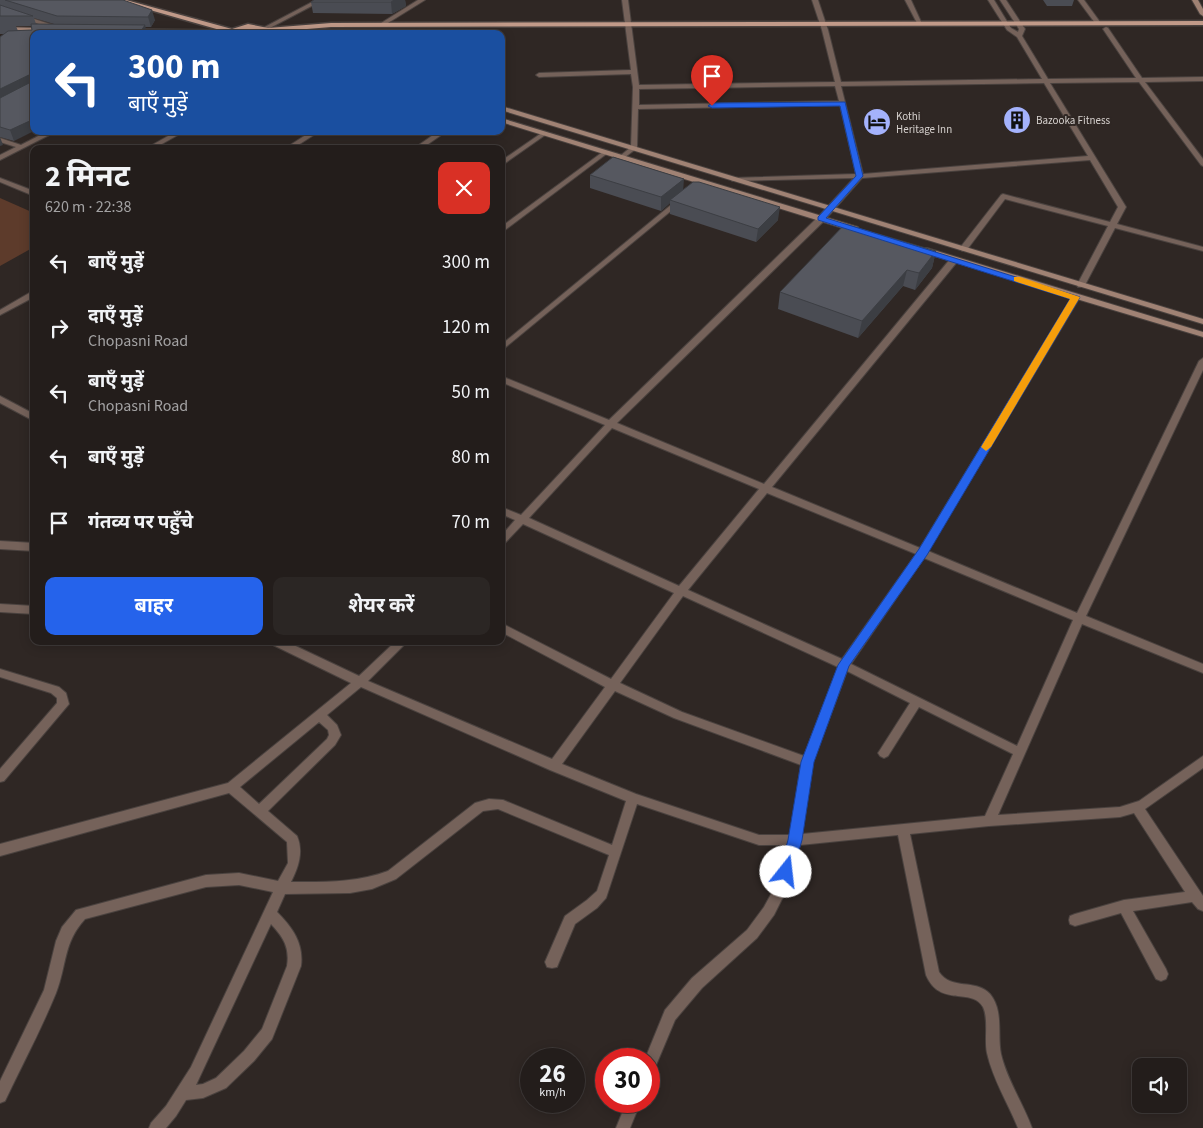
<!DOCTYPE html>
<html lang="hi">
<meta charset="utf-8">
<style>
body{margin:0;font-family:"Source Sans 3","Noto Sans Devanagari",sans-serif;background:#2b2624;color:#f1f3f6;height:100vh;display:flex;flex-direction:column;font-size:19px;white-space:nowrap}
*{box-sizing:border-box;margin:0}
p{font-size:16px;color:#a3a2a3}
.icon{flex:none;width:28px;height:28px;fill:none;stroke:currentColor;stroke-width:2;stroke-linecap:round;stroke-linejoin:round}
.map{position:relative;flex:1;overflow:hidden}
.drawer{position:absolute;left:30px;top:145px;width:475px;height:500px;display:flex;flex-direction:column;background:#231d1b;border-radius:10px;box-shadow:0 2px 12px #0003,0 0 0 1px #403b3a}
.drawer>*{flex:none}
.banner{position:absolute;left:30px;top:30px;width:475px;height:105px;border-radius:10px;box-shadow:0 2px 12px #0003,0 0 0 1px #403b3a;background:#1a4fa0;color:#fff;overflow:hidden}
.tools{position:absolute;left:1132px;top:1058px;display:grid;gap:10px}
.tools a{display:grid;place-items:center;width:55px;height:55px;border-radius:10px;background:#231d1b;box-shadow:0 2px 12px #0003,0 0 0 1px #403b3a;font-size:25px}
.speed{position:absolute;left:520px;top:1048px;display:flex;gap:10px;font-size:25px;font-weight:700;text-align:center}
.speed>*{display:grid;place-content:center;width:65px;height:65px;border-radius:50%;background:#231d1b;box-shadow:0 2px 12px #0003,0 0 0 1px #403b3a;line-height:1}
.speed small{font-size:12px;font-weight:400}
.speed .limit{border:8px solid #d22;background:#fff;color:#111}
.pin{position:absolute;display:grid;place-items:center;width:42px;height:42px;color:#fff;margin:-51px -21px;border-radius:50% 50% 50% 0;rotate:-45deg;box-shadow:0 0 5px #0007}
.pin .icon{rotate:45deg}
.me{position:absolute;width:55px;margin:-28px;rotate:16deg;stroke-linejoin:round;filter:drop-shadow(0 0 4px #0008)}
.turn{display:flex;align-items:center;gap:18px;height:105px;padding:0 15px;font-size:22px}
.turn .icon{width:65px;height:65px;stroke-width:2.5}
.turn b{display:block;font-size:35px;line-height:42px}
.round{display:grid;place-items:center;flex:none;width:52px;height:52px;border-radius:10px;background:#2b2624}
.overview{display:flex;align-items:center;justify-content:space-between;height:85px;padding:0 15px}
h1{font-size:30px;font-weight:700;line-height:38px}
.primary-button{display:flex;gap:10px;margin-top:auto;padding:10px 15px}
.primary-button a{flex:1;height:58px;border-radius:10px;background:#2563eb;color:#fff;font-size:20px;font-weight:700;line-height:58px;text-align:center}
.primary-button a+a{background:#2b2624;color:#f1f3f6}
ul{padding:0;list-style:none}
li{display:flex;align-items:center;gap:15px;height:65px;padding:0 15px}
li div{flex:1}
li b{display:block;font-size:19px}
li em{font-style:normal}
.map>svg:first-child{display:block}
</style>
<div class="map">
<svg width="1203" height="1128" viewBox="0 0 1203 1128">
<rect width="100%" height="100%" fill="#2f2724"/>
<path fill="#5d3b2b" d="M0 198 34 213V247L0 266Z"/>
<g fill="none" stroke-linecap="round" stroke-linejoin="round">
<g stroke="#4a423f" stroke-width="2">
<g id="minor">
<path d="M418 0H425L383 26 378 25Z"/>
<path d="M622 0H628L639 85 835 82 822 30 812 0H818L828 30 841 82 1042 79 1017 37 1007 30 988 0H994L1011 28 1018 32 1019 29 1000 0H1006L1025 29 1022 36 1048 79 1136 78 1103 29 1106 27 1108 28 1142 78 1203 77V81L1145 82 1203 159V166L1201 165 1139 82 1050 83 1126 207 1117 224 1203 247V251L1115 228 1085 285 1081 287H1078L1077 285 1108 226 1005 199 966 251H963L959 249 1001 195 1003 194 1110 222 1118 207 1090 160 862 178 824 221 617 423 764 484 951 258H957V262L772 487 920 548 1072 297 1073 295H1079L1080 297 928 551 1077 613 1199 361 1203 358V370L1086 616 1203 664V673L1082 624 998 815 1120 807 1139 801 1203 756V768L1145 809 1203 896V911L1198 909 1192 902 1133 911 1166 969 1168 974 1166 979 1161 981 1156 979 1121 913 1075 926 1070 924 1069 920 1070 916 1075 914 1124 900 1185 892 1134 813 1120 817 989 826 910 834 939 972C952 991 975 978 990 994 1004 1011 997 1035 1001 1054 1007 1080 1023 1103 1032 1128H1018C1008 1103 993 1080 987 1053 984 1039 989 1020 983 1007 972 987 940 1008 926 975L898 835 800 845 788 887 774 915 757 938 702 988 675 1020 654 1070 649 1072V1059H645L665 1010 692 978 747 930 764 907 776 885 787 845H759L637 804 606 898 597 908 575 924 557 967 552 968 547 967 545 962 565 916 587 900 597 891 609 855 498 809 483 811 396 879 372 889 350 893 285 894 277 912C292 927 304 943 301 966L272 1039 254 1061 226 1088 203 1098 186 1100 176 1116 166 1128H149L151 1123 166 1106 191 1067 273 892 239 885 206 887 85 919C63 943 67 965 56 993 41 1030 22 1065 5 1101L0 1103V1081L44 990 56 941 62 927 76 910 206 875 239 873 278 881 288 863 287 842 229 793 0 856V844L228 783 351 683 271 644 270 641H285L359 676 396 641H408L368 681 552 759 605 687 501 632V623L611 679 674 593 523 524 504 544 501 545V536L515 520 501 514V507L521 515 605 425 501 382V376L609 420 818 217 854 178 733 181 731 180V178L856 174 840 105 638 109 637 148 624 158H620V156L631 147 633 87 631 74 539 77 536 75 539 73 631 70ZM1044 83 1088 156 863 174 841 86ZM835 86 839 101 639 105V89ZM612 428 759 489 679 586 529 518ZM767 493 916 554 842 659 688 590ZM924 558 1073 620 1017 746 851 664ZM683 596 838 667 804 756 682 712 620 683ZM847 671 910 703 880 750 878 753 880 756 884 758 888 756 919 707 1013 754 985 816 802 834 813 762ZM361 687 550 770 626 801 612 845 503 800 489 799 475 803 388 871C356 883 324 882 291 882 298 868 304 852 297 836L268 811 335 745 341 735 337 725 327 715ZM615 691 674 718 801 765 790 835H759L636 794 562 764ZM319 722 328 730 329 735 327 739 259 804 240 787ZM271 924C283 937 290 947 287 966L262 1029 244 1051 216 1078 203 1084 196 1085Z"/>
<path d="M905 0H911L922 24 917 23Z"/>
<path d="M1078 0H1084L1100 22 1099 23H1095Z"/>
<path d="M0 8 56 26 57 27 52 28 0 12Z"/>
<path d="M48 131H57L0 160V155L16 147 0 142V138L21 145Z"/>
<path d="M177 131H185L153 149H145Z"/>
<path d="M312 131H320L292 149H284Z"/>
<path d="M439 131H447L421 149H413Z"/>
<path d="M543 132 548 133 501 166V161Z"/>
<path d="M604 151 609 152 501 233V227Z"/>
<path d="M0 178 34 191V196L0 182Z"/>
<path d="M677 200 683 201 501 351V345Z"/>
<path d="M31 292H34V297L0 315V310Z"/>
<path d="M0 396 34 414V421L0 403Z"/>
<path d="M0 541 34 543V551L0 549Z"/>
<path d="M0 604 34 606V614L0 612Z"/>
<path d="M0 669 59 687 66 693 69 704 4 781 0 782V769L57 703V698L51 693 0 677Z"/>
<path d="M627 1101H641L630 1128H616Z"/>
</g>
</g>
<g stroke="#4a423f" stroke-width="2">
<path id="tertiary" d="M316 0H323L266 30 261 29Z"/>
</g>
<g stroke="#4a423f" stroke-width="2">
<g id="secondary">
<path d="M1192 0H1198L1203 9V16L1200 14Z"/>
<path d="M0 27 44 28 47 30 44 32 0 31Z"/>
<path d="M131 29 230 30 233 32 230 34 133 32 130 30Z"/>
<path d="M501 106 1203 319V324L501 110Z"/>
<path d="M501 118 858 227 859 229 852 231 501 122Z"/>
<path d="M921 248H927L1203 332V337L921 252Z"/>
</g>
</g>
<g stroke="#4a423f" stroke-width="3">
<path id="primary" d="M115 0H126L232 29 248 24 268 28 331 23 1203 21V25L331 27 271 32V34H263V31C249 25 239 34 226 34L227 32Z"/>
</g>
<use href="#minor" fill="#75625a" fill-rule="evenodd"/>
<use href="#tertiary" fill="#75625a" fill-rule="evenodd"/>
<use href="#secondary" fill="#a08274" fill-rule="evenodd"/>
<use href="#primary" fill="#c19a89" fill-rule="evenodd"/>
</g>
<g fill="#4a4c53" fill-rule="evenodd">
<path d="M0 0H123L155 20 151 27H145L146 31 34 34 14 141 0 137V37L4 34H0ZM34 18 54 24H36ZM16 26H31L32 30 18 31Z"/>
<path d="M314 0H405L406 6 392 14 313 13 311 2Z"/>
<path d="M1043 0H1074L1072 6H1047Z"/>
<path d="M590 175 684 190 778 220 756 242 670 214V203L661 211 590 188Z"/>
<path d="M936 251 932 268 915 290 903 286 858 338 778 309 780 292Z"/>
</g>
<g fill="#3c3e43">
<path d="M394 0H405L406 6 392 14 391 2Z"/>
<path d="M152 10 155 20 151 27 148 17Z"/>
<path d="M145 25 147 34 141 31Z"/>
<path d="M31 74 34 82 0 102V89Z"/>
<path d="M34 119V131L14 141 10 130Z"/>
<path d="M0 137 3 145 0 146Z"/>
<path d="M684 179 683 192 670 200V203L661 211V197Z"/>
<path d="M780 207 778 220 756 242 758 229Z"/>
<path d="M936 251 932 268 915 290 919 273Z"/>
<path d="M907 270 903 286 858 338 862 321Z"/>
</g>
<g fill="#565860" stroke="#3c3e43">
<path d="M5 0H123L152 10 148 17 57 16Z"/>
<path d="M314 0H394L391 2H311Z"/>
<path d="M0 5 33 16H0Z"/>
<path d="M31 24 145 25 141 31H220L215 34H34V119L10 130 0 127V98L31 82V74L0 89V37L8 31 32 30Z"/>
<path d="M613 157 684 179 661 197 590 175Z"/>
<path d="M693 182H699L780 207 758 229 670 200Z"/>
<path d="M845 224 936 251 919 273 907 270 862 321 780 292Z"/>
</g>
<path fill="#2563eb" stroke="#184099" d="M845 102 863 176 826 218 1080 297 927 555 849 666 814 762 802 840 793 872 791 876 786 878 781 876 779 872 788 840 801 762 838 665 919 549 1070 299 818 220V217L856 176 840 106 712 108 708 106 712 103Z"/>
<path fill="#f59e0b" d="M1014 277H1020L1080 297 991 447 986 451 981 447 1070 299 1014 281Z"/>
<defs>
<g id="building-disc" transform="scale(1.4375)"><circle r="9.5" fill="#a4b2fc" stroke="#2f2724"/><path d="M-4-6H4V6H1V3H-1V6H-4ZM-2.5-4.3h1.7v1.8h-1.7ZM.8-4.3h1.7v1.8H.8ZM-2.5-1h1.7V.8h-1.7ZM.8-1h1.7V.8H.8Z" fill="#111"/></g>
<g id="hotel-disc" transform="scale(1.4375)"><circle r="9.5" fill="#a4b2fc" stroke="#2f2724"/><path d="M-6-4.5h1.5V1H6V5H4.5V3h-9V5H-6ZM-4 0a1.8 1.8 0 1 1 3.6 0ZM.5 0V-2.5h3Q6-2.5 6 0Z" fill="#111"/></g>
</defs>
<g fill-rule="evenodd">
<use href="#building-disc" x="1017" y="120"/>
<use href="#hotel-disc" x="877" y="122"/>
</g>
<g text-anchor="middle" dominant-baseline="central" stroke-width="4" stroke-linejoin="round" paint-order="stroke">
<g font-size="11" fill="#d6d1ce" stroke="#2f2724" text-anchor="start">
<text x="896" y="116">Kothi<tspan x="896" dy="13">Heritage Inn</tspan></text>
<text x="1036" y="120">Bazooka Fitness</text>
</g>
</g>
</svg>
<div class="tools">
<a><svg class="icon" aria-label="sound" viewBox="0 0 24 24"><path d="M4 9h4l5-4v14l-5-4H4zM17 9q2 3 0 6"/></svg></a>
</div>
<div class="speed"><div>26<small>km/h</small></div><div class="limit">30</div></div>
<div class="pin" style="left:712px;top:106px;background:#d93025"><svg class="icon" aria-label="arrive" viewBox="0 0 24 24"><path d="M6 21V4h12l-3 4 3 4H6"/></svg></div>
<svg class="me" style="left:786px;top:872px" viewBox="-20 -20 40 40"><circle r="19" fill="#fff"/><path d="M0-13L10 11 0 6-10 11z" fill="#2563eb"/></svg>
<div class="banner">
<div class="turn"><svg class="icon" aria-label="left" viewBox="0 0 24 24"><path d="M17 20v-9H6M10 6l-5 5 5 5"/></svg><div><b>300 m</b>बाएँ मुड़ें</div></div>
</div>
<section class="drawer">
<div class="overview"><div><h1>2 मिनट</h1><p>620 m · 22:38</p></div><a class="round" style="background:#d93025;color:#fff"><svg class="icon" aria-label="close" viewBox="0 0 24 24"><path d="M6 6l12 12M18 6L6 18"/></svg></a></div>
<ul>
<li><svg class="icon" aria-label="left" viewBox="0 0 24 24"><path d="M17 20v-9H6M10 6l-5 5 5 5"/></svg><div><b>बाएँ मुड़ें</b></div><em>300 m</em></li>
<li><svg class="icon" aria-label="right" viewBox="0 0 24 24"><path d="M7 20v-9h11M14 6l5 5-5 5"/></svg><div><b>दाएँ मुड़ें</b><p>Chopasni Road</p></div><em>120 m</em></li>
<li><svg class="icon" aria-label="left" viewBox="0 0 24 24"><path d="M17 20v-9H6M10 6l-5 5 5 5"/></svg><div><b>बाएँ मुड़ें</b><p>Chopasni Road</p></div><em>50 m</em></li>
<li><svg class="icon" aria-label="left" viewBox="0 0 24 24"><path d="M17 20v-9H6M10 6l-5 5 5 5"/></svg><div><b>बाएँ मुड़ें</b></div><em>80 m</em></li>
<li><svg class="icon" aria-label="arrive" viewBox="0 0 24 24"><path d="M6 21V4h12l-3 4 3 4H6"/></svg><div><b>गंतव्य पर पहुँचे</b></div><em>70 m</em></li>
</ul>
<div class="primary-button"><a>बाहर</a><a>शेयर करें</a></div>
</section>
</div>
